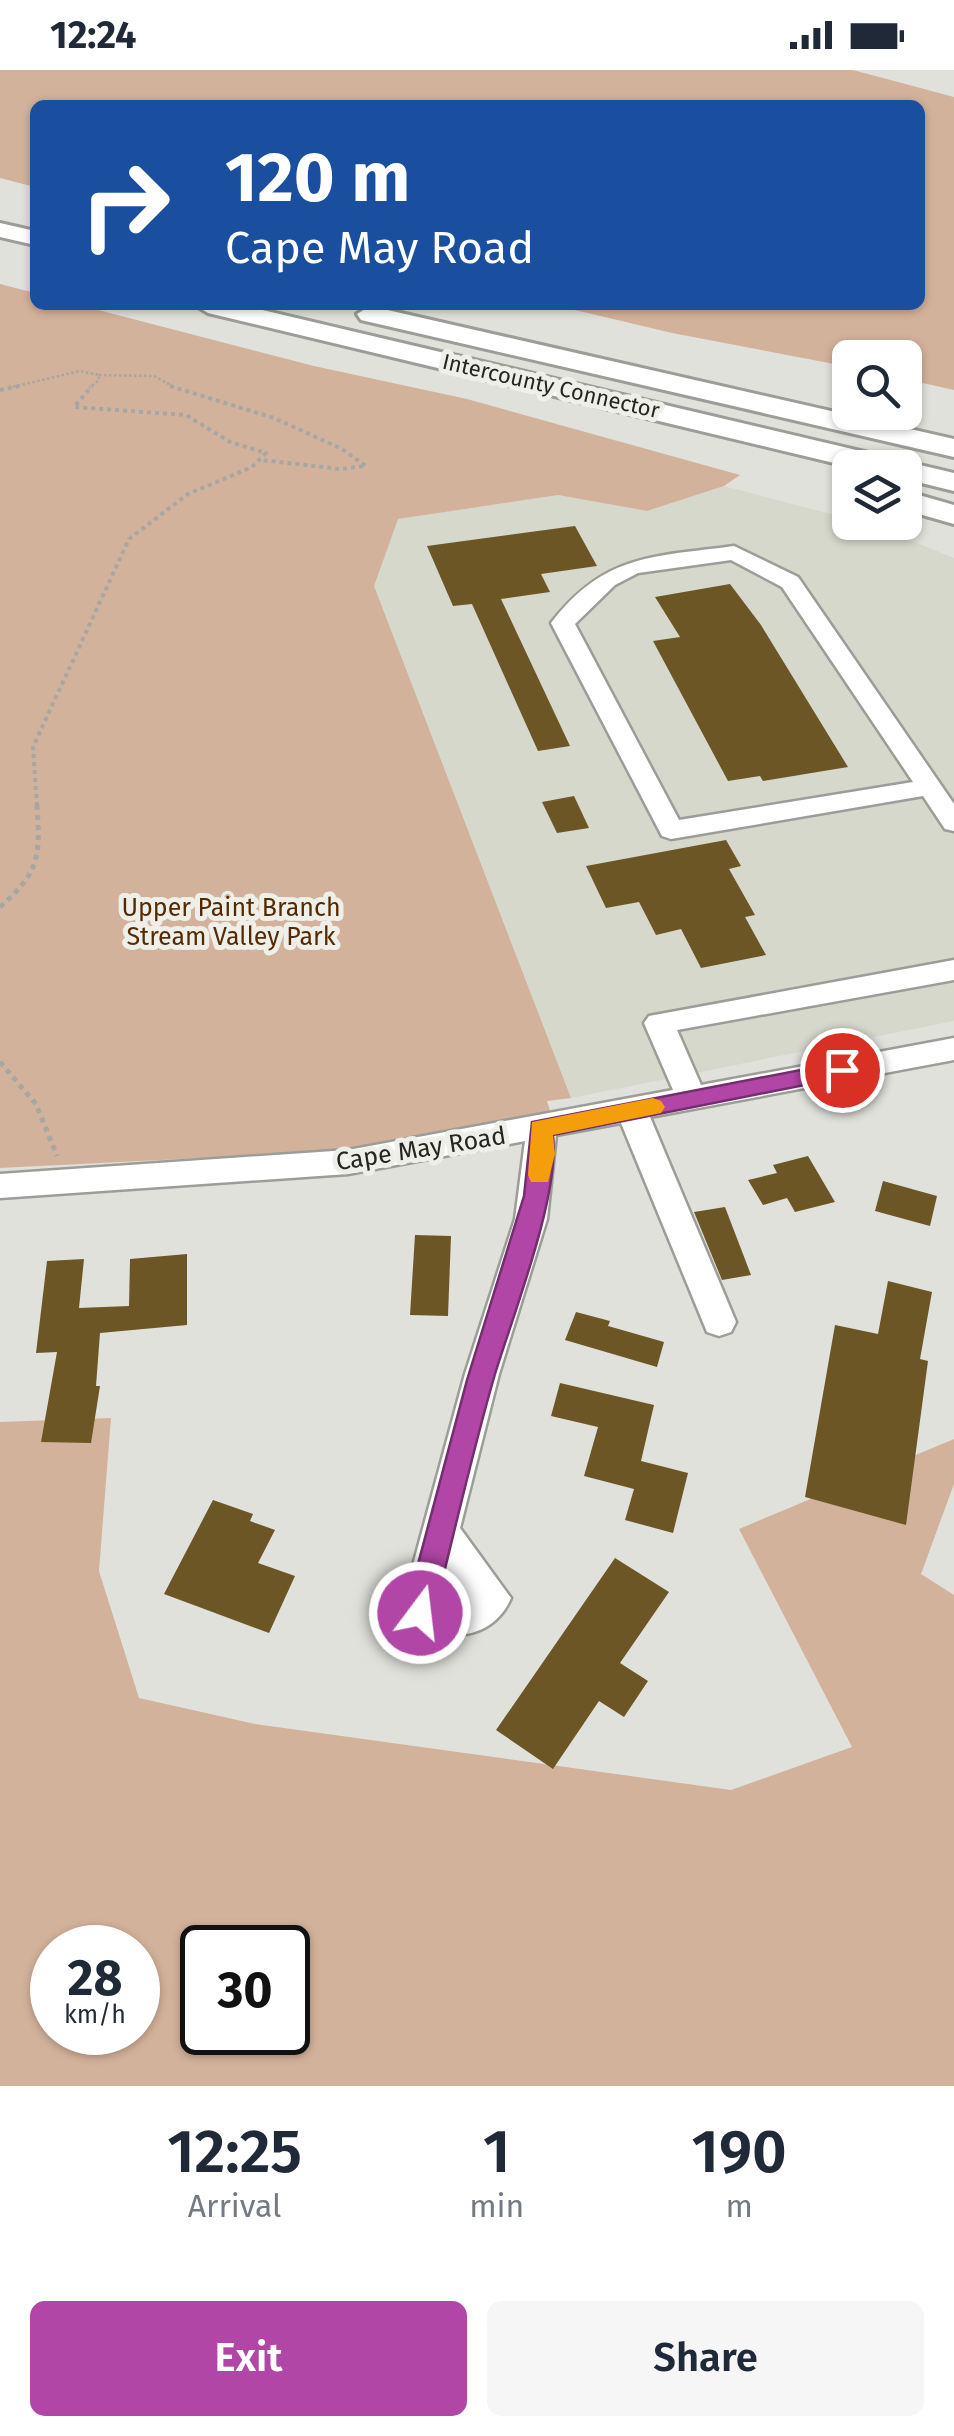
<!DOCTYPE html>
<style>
body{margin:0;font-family:"Fira Sans",sans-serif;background:#f6f6f7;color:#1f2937;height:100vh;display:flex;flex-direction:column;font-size:38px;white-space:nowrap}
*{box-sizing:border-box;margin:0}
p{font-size:32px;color:#747a83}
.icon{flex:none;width:55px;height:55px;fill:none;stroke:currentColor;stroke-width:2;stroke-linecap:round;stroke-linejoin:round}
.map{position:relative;height:2016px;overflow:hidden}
.panel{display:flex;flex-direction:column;background:#fff;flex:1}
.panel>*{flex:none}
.top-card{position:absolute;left:30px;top:30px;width:895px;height:210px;border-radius:15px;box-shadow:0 2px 8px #0004;background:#1a4fa0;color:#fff;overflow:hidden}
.tools{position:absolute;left:832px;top:270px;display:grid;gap:20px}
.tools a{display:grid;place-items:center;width:90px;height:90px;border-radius:15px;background:#fff;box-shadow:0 2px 8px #0004;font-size:50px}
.speed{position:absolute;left:30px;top:1855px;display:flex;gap:20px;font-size:50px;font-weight:700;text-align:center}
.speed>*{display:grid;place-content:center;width:130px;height:130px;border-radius:50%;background:#fff;box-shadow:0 2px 8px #0004;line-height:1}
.speed small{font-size:25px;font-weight:400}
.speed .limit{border:5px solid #111;border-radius:15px;background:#fff;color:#111}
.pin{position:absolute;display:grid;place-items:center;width:85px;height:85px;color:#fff;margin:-42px;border:5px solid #fff;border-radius:50%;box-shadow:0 2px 10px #0007}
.me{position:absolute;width:110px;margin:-55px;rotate:15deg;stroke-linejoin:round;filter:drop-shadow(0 0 8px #0008)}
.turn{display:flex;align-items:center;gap:35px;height:210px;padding:0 30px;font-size:45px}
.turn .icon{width:130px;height:130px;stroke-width:2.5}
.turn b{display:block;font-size:70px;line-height:85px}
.eta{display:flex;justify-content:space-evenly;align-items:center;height:170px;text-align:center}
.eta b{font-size:60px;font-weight:600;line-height:70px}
.cta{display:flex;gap:20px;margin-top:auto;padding:20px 30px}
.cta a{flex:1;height:115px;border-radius:15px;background:#b146a6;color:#fff;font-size:40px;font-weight:600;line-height:115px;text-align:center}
.cta a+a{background:#f6f6f7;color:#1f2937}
.status{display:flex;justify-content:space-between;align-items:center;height:70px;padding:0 50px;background:#fff;direction:ltr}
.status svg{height:28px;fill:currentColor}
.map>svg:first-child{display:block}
</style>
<div class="status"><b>12:24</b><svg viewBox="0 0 49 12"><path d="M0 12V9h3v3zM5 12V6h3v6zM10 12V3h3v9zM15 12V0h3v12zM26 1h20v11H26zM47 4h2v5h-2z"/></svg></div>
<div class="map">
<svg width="954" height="2016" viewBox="0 0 954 2016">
<rect width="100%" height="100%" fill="#e1e1dc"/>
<path fill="#d6d8cc" d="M724 416 850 449V452L873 455 954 488V951L571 1028 373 517 397 449 558 425 647 441Z"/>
<g fill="#d3b29b" fill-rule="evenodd">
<path d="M0 0H853L954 27V320L905 309V288H850V297L672 263 554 235H920V35H35V117L0 108Z"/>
<path d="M0 214 35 223V235H79L314 296 467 329 740 405 724 416 647 441 558 425 398 449 374 516 571 1028 547 1031 551 1044 341 1081 0 1098Z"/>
<path d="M111 1348 99 1501 139 1628 255 1654 731 1720 852 1677 739 1459 954 1369V1414L921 1504 954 1525V2016H0V1352ZM52 1878H138V1962H52ZM202 1878H288V1962H202Z"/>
</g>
<g fill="#6c5625">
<path d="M575 456 597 496 541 504 550 522 501 529 570 676 538 681 472 534 453 536 427 476Z"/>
<path d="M730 514 761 555 848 697 763 711 760 706 728 711 653 571 680 567 655 527Z"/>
<path d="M574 726 589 758 557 763 542 732Z"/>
<path d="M726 770 741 796 729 799 755 845 745 847 766 885 701 898 681 859 656 865 639 832 606 838 586 796Z"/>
<path d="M808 1086 835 1132 795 1142 787 1128 763 1135 748 1110 777 1103 773 1095Z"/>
<path d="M883 1111 937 1126 930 1156 875 1141Z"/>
<path d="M725 1137 751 1205 722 1210 694 1142Z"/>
<path d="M415 1165 451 1166 448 1246 410 1245Z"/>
<path d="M187 1184V1255L100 1263 96 1316H100L91 1373 41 1372 57 1282 36 1283 47 1191 84 1189 79 1238 129 1236 130 1189Z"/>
<path d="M888 1211 932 1222 920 1289 928 1291 906 1455 805 1427 835 1255 878 1264Z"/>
<path d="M576 1242 610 1251 608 1256 664 1272 657 1297 565 1270Z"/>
<path d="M560 1313 654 1335 641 1391 688 1403 673 1463 625 1450 634 1419 584 1406 598 1357 551 1346Z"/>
<path d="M213 1430 253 1444 250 1451 275 1460 258 1493 295 1506 269 1563 164 1524Z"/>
<path d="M615 1488 669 1522 620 1593 648 1611 624 1647 599 1631 553 1699 496 1660Z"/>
</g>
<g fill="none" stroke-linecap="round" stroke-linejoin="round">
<g stroke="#9c9d98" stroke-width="5">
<g id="minor">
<path d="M734 476 798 507 954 734V761L945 759 923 726 671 769 662 766 551 553C605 483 654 487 734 476ZM731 490 782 517 913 712 679 750 575 554 615 515 638 503Z"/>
<path d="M954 890V910L677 960 701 1015 954 968V990L650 1047 736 1252 731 1262 719 1266 707 1262 621 1053 556 1065 547 1149 499 1304 460 1458 511 1528C492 1572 444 1571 406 1556L400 1543 465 1304 515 1149 525 1071 348 1104 0 1128V1104L348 1080 673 1020 644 953 649 946ZM449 1501 467 1525 459 1531 441 1530Z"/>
</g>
</g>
<g stroke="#9c9d98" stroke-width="6">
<g id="highway">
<path d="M0 153 35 161V175L0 167Z"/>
<path d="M195 235H241L954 403V421L905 409V398H855L208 243Z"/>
<path d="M370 236 954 369V387L361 250 357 244Z"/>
<path d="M905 421 954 435V454L905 440Z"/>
</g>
</g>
<g stroke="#a6a6a2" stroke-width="2.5" stroke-dasharray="2.5 2.5" stroke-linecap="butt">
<path d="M99 305 154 306 176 318"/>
<path d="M8 318 80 301 99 305V310L89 318"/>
</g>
<g stroke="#a6a6a2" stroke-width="4" stroke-dasharray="4 4" stroke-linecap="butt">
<path d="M170 316 274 348 342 379 366 396 340 399 262 390"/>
<path d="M0 320 19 316"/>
<path d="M37 736 33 677 129 469 188 424 252 397 266 383 230 372 186 345 74 337 92 316"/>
</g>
<g stroke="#a6a6a2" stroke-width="5" stroke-dasharray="5 5" stroke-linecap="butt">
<path d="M0 837C41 801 40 785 37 734"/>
<path d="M0 992 36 1034 57 1086"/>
</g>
<use href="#minor" fill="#fff" fill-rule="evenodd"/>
<use href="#highway" fill="#fff" fill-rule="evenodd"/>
</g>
<path fill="#b146a6" stroke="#732e6c" stroke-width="2.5" d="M842 992 853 1000 850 1006 553 1065C560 1125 514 1242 495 1304 472 1383 454 1464 434 1543L430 1553 420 1557 409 1553 405 1543 467 1310 524 1126 532 1052Z"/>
<path fill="#f59e0b" d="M653 1028 661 1031 665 1037 661 1043 553 1065 555 1084 548 1112H531L528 1105 532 1052Z"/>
<g text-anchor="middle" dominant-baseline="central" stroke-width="10" stroke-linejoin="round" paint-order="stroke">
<g font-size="22" fill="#252624" stroke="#eeefe9">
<text transform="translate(551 316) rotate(13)">Intercounty Connector</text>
</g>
<g font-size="25" fill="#552a00" stroke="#eeefe9">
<text x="231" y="838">Upper Paint Branch<tspan x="231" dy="29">Stream Valley Park</tspan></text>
</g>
<g font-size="25" fill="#252624" stroke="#eeefe9">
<text transform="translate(421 1079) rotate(-9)">Cape May Road</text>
</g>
</g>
</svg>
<div class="tools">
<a><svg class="icon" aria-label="search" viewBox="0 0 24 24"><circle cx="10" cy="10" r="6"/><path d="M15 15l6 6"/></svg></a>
<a><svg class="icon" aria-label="layers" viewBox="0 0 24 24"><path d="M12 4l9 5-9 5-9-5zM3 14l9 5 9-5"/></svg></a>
</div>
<div class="speed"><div>28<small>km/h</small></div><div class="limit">30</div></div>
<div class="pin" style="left:842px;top:1000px;background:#d93025"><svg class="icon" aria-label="arrive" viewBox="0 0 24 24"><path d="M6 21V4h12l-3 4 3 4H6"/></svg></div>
<svg class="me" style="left:420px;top:1543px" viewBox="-20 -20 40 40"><circle r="17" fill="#b146a6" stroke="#fff" stroke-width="3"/><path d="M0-11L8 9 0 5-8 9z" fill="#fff"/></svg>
<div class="top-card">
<div class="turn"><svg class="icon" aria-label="right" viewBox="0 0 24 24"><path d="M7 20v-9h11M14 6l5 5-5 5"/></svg><div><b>120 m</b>Cape May Road</div></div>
</div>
</div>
<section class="panel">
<div class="eta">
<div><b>12:25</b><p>Arrival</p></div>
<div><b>1</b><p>min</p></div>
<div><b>190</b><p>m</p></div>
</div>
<div class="cta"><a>Exit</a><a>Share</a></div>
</section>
